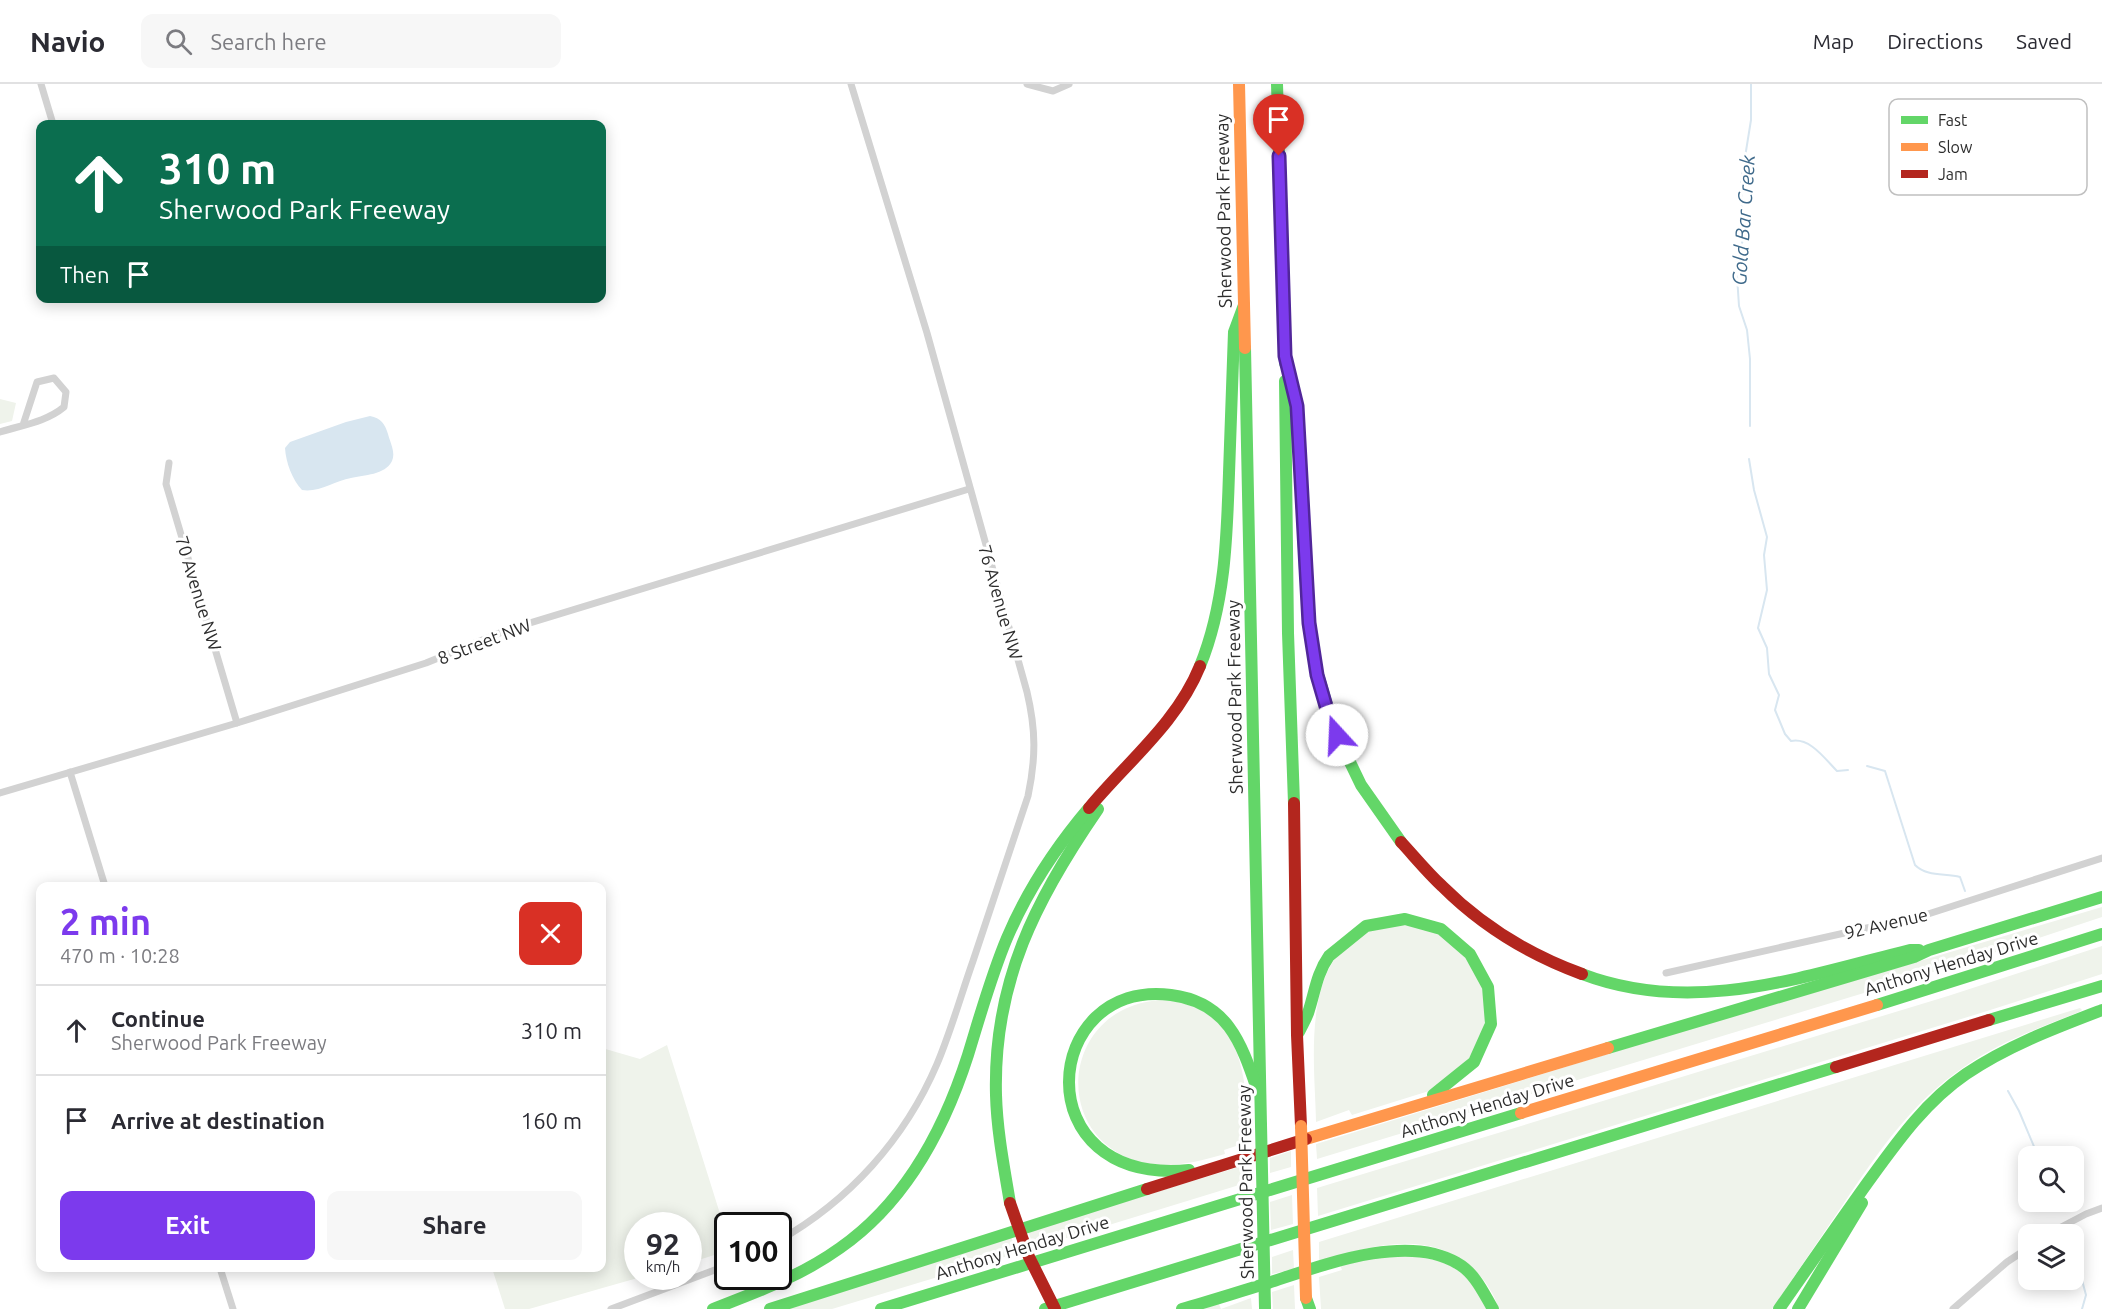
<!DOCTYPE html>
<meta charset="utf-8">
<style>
body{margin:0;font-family:Ubuntu,sans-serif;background:#f7f7f7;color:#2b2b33;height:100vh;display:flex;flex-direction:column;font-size:22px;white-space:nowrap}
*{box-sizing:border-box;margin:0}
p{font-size:20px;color:#7c7c81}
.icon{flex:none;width:33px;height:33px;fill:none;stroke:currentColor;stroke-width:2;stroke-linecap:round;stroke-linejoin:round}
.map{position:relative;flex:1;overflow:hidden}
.sheet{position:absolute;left:36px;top:798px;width:570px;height:390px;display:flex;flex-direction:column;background:#fff;border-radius:12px;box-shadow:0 3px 15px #0003}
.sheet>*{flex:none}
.banner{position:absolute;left:36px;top:36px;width:570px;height:183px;border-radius:12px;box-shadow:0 3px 15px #0003;background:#0b6e4f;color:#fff;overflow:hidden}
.fabs{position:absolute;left:2018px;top:1062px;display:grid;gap:12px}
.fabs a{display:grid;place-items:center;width:66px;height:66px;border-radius:12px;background:#fff;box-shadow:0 3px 15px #0003;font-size:30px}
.speed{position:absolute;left:624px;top:1128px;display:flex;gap:12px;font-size:30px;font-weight:700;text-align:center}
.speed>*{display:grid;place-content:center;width:78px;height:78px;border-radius:50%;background:#fff;box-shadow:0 3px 15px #0003;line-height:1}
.speed small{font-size:15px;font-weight:400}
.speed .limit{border:3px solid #111;border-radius:9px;background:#fff;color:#111}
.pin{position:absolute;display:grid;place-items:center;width:51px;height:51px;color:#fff;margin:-62px -26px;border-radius:50% 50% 50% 0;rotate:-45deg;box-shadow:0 0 6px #0007}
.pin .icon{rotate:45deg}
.me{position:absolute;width:66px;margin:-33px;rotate:340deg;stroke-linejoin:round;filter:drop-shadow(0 0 4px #0008)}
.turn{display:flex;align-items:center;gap:21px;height:126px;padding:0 24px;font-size:27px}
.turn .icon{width:78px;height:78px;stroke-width:2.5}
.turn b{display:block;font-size:42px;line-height:51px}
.then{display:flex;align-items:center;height:57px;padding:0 24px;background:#0003;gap:12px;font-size:22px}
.round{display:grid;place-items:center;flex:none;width:63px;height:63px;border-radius:12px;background:#f7f7f7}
.summary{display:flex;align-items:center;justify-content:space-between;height:102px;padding:0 24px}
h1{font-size:36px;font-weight:600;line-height:45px;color:#7c3aed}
.cta{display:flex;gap:12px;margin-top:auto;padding:12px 24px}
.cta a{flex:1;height:69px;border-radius:12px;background:#7c3aed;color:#fff;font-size:24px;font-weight:600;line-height:69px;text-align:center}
.cta a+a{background:#f7f7f7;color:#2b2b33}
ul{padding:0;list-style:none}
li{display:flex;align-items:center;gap:18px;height:90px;padding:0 24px;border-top:2px solid #e1e1e2}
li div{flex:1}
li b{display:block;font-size:22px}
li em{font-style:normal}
header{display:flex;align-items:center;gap:36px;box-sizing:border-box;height:84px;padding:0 30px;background:#fff;border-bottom:2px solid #e1e1e2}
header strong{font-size:28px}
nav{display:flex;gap:33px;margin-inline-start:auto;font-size:21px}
.search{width:420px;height:54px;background:#f7f7f7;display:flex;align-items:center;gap:15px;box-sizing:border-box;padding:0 21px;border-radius:12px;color:#7c7c81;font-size:22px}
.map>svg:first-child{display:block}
</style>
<header>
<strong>Navio</strong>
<div class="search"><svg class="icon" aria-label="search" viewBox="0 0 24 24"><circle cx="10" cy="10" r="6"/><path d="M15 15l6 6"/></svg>Search here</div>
<nav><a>Map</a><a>Directions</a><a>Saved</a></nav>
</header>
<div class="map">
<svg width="2102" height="1225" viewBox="0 0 2102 1225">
<rect width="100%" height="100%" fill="#fff"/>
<g fill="#eff3eb">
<path d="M0 315 16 319 12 337 0 340Z"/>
<path d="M2102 823V833L1966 878 1317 1075 1316 1060 1650 957Z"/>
<path d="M1399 841 1416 842 1434 847 1459 862 1481 896 1486 931 1483 946 1470 973 1447 995 1429 1007 1352 1031 1349 1026 1316 1038C1315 977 1299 873 1372 846 1380 843 1390 843 1399 841Z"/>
<path d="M2102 862V890L1984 928 1318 1132 1317 1104 1948 912Z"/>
<path d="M1163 916C1244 923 1247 994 1248 1058L1224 1066 1225 1070C1201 1077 1173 1084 1148 1080 1047 1060 1059 920 1163 916Z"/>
<path d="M2080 924 2082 926 2079 928C2039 944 1999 958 1964 983 1912 1018 1878 1068 1844 1119 1820 1154 1796 1190 1772 1225H1499C1493 1208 1484 1194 1471 1183 1426 1144 1370 1163 1319 1177V1158Z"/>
<path d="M667 961 727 1152V1167L689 1179 688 1142H638V1192L641 1193 529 1225H505L492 1184H602V964L640 975Z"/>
<path d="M1291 1067V1083L1270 1089V1074Z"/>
<path d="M1249 1080V1098L1034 1164 1028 1147Z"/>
<path d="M1292 1111 1293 1140 1271 1146 1270 1118Z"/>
<path d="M1011 1153 1017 1169 832 1225H781Z"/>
<path d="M1293 1166 1294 1185 1272 1190V1173Z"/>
<path d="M1387 1170C1421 1173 1449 1172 1473 1200 1478 1207 1482 1217 1486 1225H1321L1319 1193 1342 1186 1340 1181Z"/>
<path d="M1294 1201 1295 1225H1273L1272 1208Z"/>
<path d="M1251 1214 1252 1225H1195L1218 1218 1221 1225Z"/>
</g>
<path fill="#d8e6f0" d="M370 332C381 334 385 340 388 350 390 358 396 369 392 377 385 391 364 391 351 394 335 397 318 409 302 406 292 395 286 379 285 364L290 358 346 338Z"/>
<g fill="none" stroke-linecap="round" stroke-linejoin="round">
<g stroke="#d8e6f0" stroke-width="2">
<path d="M1750 342V275L1747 246 1739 222 1736 177 1743 156 1741 98 1751 36V0"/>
<path d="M1749 375 1754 406 1767 453 1764 471 1767 506 1758 544 1767 564 1769 590 1779 611 1775 626 1785 650 1791 657C1810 653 1825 675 1837 687L1848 686"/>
<path d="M1867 682 1885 687 1915 781C1927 793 1945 789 1960 793L1965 807"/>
<path d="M2008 1007 2019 1027 2038 1072"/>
<path d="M2056 1118 2057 1120"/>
<path d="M2075 1170 2086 1211 2082 1225"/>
</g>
<g stroke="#d2d2d2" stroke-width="7">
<path d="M41 0 53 40"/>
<path d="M1027 0 1053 7 1069 0"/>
<path d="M0 348C22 341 46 338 64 323L66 308 54 294 37 298 23 341"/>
<path d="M169 379 166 400 237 639"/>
<path d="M70 688 105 802"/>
<path d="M0 709 237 639 426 579 507 546 969 405"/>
<path d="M1666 889 1925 831 2102 774"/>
<path d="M2048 1150 2086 1130 2102 1124"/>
<path d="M778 1157C849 1117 905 1055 937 980 951 947 961 911 973 877 991 822 1010 767 1028 712 1036 674 1036 646 1027 608L927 249 851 0"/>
<path d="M220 1184 233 1225"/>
<path d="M611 1225 728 1181"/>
<path d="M1953 1225 2007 1178 2028 1164"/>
</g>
<g stroke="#63d668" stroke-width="12">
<path d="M1277 0 1285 279"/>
<path d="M1245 264 1261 1041"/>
<path d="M1285 272 1297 324 1305 486 1309 537 1317 587 1334 645 1361 701 1401 758"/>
<path d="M1285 297 1288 549 1294 719"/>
<path d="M1200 582C1225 521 1227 454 1229 389 1231 342 1232 295 1234 248L1244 221"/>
<path d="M1582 890C1692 932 1802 893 1910 866H1919"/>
<path d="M1877 921 2102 850"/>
<path d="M1989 936 2102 902"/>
<path d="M1299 948C1302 941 1307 934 1309 926 1315 907 1317 889 1329 872L1366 842 1405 835 1441 845 1470 870 1488 903 1491 940 1474 978 1433 1011"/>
<path d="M1608 964 1914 873 1929 866 2102 813"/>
<path d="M1189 1086C1023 1102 1041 894 1171 911 1227 918 1241 958 1257 1005"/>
<path d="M1010 1119C1004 1083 997 1047 996 1011 993 898 1036 815 1098 725"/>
<path d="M1306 1214 1310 1225"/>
<path d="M713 1225C757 1208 801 1192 840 1164 906 1118 944 1046 968 971 980 932 991 892 1007 854 1027 807 1056 763 1089 724"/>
<path d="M770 1225 1147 1105"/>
<path d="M881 1225 1521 1029"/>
<path d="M1045 1225 1836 983"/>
<path d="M1182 1225C1210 1217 1238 1208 1265 1200 1318 1183 1405 1148 1457 1179 1475 1189 1483 1208 1493 1225"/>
<path d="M1779 1225C1809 1182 1838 1140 1868 1098 1897 1058 1925 1018 1966 990 2007 962 2055 944 2102 926"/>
<path d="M1798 1225 1862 1119"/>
</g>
<g stroke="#ff974d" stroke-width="12">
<path d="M1239 0 1245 264"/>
<path d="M1521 1029 1877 921"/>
<path d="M1306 1055 1608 964"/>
</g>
<g stroke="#b3261e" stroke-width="12">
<path d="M1294 719 1297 951 1301 1042"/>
<path d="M1089 724C1127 678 1177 639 1200 582"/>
<path d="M1401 758C1414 772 1427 788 1442 802 1481 841 1530 871 1582 890"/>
<path d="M1836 983 1989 936"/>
<path d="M1147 1105 1306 1055"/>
</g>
<path stroke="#63d668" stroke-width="12" d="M1261 1041 1265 1224"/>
<path stroke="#ff974d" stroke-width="12" d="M1301 1042 1306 1214"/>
<path stroke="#b3261e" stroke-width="12" d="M1010 1119 1029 1173 1055 1225"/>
</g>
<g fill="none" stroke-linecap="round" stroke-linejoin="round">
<g stroke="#51269a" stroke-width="15">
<path id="route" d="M1279 72 1285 272 1297 322 1309 539 1317 591 1330 636 1337 651"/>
</g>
<use href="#route" stroke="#7c3aed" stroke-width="10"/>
</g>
<g text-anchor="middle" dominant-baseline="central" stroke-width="6" stroke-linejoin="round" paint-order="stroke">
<g font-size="18" fill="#2d2d2d" stroke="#fff">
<text transform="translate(1223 127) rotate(-91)">Sherwood Park Freeway</text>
<text transform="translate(199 509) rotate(73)">70 Avenue NW</text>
<text transform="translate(1001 518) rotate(74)">76 Avenue NW</text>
<text transform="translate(484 557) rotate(-21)">8 Street NW</text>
<text transform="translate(1234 613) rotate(-91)">Sherwood Park Freeway</text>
<text transform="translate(1886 839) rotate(-13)">92 Avenue</text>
<text transform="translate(1951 879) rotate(-17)">Anthony Henday Drive</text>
<text transform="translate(1487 1021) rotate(-17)">Anthony Henday Drive</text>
<text transform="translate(1245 1098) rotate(-91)">Sherwood Park Freeway</text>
<text transform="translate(1022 1163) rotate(-17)">Anthony Henday Drive</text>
</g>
<g font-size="20" font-style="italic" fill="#3f6a8b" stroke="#fff">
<text transform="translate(1743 136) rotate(-86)">Gold Bar Creek</text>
</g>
</g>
<rect x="1889" y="15" width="198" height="96" rx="9" fill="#fff" stroke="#c0c0c0" stroke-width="1.5"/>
<rect x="1901" y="32" width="27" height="8" fill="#63d668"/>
<rect x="1901" y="59" width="27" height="8" fill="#ff974d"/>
<rect x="1901" y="86" width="27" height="8" fill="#b3261e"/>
<g font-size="16" fill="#2d2d2d">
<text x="1938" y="42">Fast</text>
<text x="1938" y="69">Slow</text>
<text x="1938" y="96">Jam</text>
</g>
</svg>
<div class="fabs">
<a><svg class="icon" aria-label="search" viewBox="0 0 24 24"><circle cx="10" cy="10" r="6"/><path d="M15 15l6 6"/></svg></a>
<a><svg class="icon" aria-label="layers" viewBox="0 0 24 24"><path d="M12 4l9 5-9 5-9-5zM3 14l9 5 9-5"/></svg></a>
</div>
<div class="speed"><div>92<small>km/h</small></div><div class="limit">100</div></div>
<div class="pin" style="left:1279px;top:72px;background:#d93025"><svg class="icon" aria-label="arrive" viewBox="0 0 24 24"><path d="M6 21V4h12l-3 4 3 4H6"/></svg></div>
<svg class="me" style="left:1337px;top:651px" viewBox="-20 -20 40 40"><circle r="19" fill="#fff"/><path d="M0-13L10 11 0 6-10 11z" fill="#7c3aed"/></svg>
<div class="banner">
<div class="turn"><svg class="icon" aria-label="ahead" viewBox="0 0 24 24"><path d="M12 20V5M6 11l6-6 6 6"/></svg><div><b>310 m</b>Sherwood Park Freeway</div></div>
<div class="then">Then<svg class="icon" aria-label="arrive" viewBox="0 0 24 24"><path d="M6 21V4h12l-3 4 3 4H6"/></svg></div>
</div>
<section class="sheet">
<div class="summary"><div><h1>2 min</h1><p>470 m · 10:28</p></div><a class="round" style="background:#d93025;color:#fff"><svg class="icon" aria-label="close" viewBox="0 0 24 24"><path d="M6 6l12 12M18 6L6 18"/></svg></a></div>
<ul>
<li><svg class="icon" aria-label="ahead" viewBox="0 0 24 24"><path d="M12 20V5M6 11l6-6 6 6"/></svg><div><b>Continue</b><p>Sherwood Park Freeway</p></div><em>310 m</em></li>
<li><svg class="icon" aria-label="arrive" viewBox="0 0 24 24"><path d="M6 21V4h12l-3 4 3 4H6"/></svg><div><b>Arrive at destination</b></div><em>160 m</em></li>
</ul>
<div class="cta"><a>Exit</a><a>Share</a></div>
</section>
</div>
